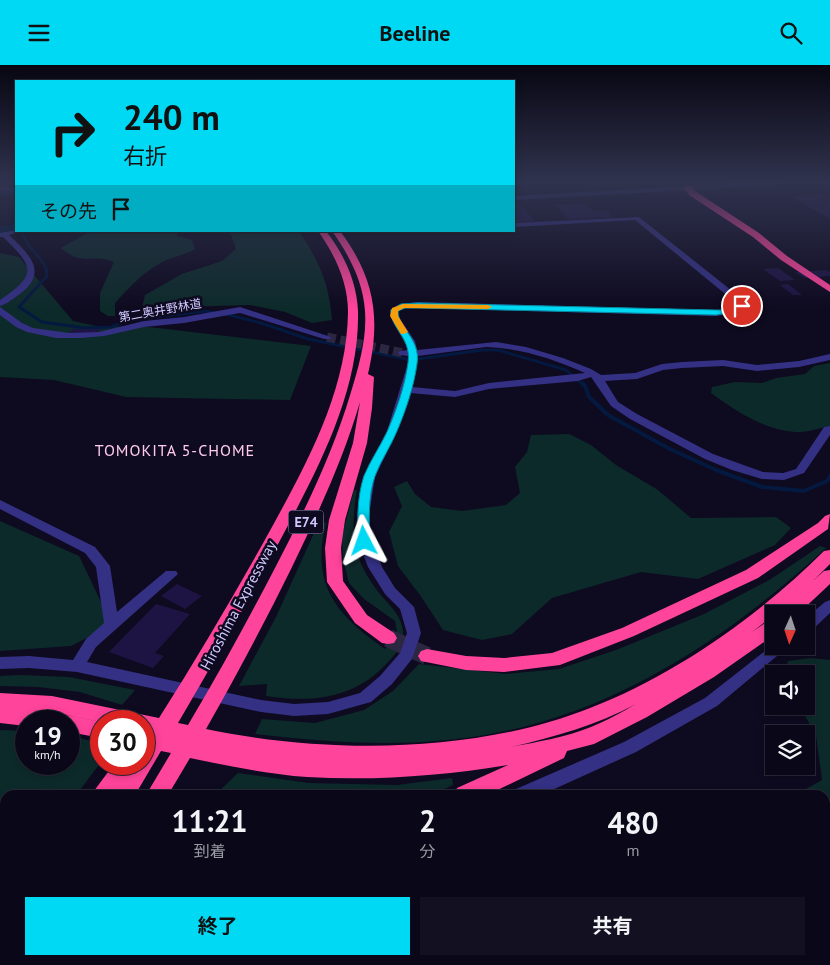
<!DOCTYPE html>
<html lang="ja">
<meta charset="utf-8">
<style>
body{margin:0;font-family:"PT Sans","Noto Sans JP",sans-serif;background:#131121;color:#f1f3f6;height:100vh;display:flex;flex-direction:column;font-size:19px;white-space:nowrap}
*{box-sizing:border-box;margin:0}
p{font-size:16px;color:#999aa2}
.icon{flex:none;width:28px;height:28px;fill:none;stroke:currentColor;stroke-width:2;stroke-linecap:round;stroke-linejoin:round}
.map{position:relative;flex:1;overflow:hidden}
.panel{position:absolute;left:0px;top:725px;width:830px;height:175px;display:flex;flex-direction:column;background:#0a0818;border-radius:15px 15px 0 0;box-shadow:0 2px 8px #0003,0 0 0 1px #2a2937}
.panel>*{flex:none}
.banner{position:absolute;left:15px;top:15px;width:500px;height:152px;border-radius:0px;box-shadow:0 2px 8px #0003,0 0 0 1px #2a2937;background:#00d9f4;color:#111;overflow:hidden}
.needle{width:32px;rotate:183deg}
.tools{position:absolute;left:765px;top:540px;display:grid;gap:10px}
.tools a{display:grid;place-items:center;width:50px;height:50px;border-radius:0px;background:#0a0818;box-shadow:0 2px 8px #0003,0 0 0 1px #2a2937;font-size:25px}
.speed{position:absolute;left:15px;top:645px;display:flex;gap:10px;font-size:25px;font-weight:700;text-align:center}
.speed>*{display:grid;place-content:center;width:65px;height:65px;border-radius:50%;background:#0a0818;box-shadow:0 2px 8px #0003,0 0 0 1px #2a2937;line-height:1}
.speed small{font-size:12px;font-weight:400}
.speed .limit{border:8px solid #d22;background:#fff;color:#111}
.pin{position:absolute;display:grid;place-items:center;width:42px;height:42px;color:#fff;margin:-21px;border:2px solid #fff;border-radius:50%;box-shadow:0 1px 5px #0007}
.me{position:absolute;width:55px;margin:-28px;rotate:356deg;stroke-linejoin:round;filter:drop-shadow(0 0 4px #0008)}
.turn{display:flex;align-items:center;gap:18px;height:105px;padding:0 25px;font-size:22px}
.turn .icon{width:65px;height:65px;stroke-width:2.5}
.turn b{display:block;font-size:35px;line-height:42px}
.then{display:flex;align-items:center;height:48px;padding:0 25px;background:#0003;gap:10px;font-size:19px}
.eta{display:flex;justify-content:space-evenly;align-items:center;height:85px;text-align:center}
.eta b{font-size:30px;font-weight:700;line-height:35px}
.primary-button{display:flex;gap:10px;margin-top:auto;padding:10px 25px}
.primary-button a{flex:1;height:58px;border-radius:0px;background:#00d9f4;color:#111;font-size:20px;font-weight:700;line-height:58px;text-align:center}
.primary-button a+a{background:#131121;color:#f1f3f6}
header{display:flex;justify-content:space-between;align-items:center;height:65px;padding:0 25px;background:#00d9f4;color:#111;font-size:22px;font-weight:700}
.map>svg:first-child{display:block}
</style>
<header><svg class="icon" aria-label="menu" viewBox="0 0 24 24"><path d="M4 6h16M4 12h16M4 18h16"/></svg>Beeline<svg class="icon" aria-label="search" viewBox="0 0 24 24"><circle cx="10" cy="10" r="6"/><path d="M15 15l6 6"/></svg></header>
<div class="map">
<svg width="830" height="900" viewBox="0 0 830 900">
<rect width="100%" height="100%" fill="#0e0a20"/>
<g fill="#0d2a2a">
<path d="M91 166H178L177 171 192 175 195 184C183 191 170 192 159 199 142 208 128 224 115 238V251H108L100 246V228L114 197C92 188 82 202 61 183Z"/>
<path d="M226 166H299C319 196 329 218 332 255L312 258 285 247 250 240 142 243 145 230 182 209 222 196 236 184 231 170Z"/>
<path d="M0 188 19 192 73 256 97 261 149 262 311 281 290 335 126 332 54 315 0 312Z"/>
<path d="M830 298V361C819 363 806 368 795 367 764 365 736 346 711 328L712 322 735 317 762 318 776 313 805 309 814 301Z"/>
<path d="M569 369 591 380 616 400 658 425 691 453 776 452 791 463 775 480 698 514 641 507 552 533 512 569 482 575 443 565 420 530 398 501 389 467 402 441 394 422 407 416 415 429 431 442 462 446 506 440 520 428 515 402 527 387 531 370Z"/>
<path d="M354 425H357C350 468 352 494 380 529 390 541 402 551 403 567 404 579 396 589 388 597 355 634 312 638 266 631L267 619 239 621 276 552 319 457 326 458C310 520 337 551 385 584L397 567 395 556 364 534 349 518 343 494 342 471Z"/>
<path d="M0 456 79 491 112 560 71 581 0 586Z"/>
<path d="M820 481 826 483C730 571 616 648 485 670 409 683 331 678 255 669L262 654 315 658 364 645 393 626 419 599 506 609 559 604 616 585 704 549 771 514Z"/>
<path d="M811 593 830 595V900H388L386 895H825V730H795L822 715 816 671 800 641H806V609H785L788 596Z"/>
<path d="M21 610 69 612 135 625 122 640 80 627 38 622 0 621V611Z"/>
<path d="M0 665 26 666V699H69V671L101 678V697L76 730H5V808L0 813Z"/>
<path d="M238 708 308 718 397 720 452 713 453 720 432 730H215Z"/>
<path d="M85 895H176L170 900H83Z"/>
</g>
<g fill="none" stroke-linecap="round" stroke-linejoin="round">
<path stroke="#04193f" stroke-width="2.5" d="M20 166C24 170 25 175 28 180 35 189 44 195 47 206"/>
<g stroke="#04193f" stroke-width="3">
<path d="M46 205 47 211 19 242 42 257 85 263 111 262 126 256 205 246 215 248"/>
<path d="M225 249 261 258 308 274 411 295 482 285H498L566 305 583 320"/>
</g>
<path stroke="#04193f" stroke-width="4" d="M582 318 585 321 589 332 608 350 670 384 716 405 762 422 804 426 827 416 830 411"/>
<g fill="#04193f" fill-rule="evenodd">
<path d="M0 121 16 123V131L0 129Z"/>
<path d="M16 159V166L21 167 0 171V161Z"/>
</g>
</g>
<g fill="#1e1443">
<path d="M830 129V154L790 131Z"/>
<path d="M585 138 593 146 607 145 614 152 568 154 555 140Z"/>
<path d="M520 139 535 156 514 157V140Z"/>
<path d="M778 203 795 215 780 216 763 204Z"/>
<path d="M826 205 830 207V211L805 213 795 207Z"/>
<path d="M788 219 802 230H793L780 220Z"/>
<path d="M72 264H100L97 268 69 269Z"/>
<path d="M177 519 202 531 185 544 161 531Z"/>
<path d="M156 539 190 549 155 588 164 591 153 603 109 587Z"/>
</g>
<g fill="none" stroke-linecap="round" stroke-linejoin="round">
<path stroke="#2b2741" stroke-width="9" stroke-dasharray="9 4.5" stroke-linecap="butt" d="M327 272 403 288"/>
<path stroke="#2b2741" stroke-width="18" stroke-dasharray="18 9" stroke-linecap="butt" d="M388 573 427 591"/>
<g fill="#343084" fill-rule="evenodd">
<path d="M746 118H778L775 120 514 135V131Z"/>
<path d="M0 121 16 123V127L0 125Z"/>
<path d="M639 152 741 233 746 241 743 247 716 251 418 243H405L398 246V251L415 276 417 285 496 277 526 282 563 293 591 304 601 310 635 308 662 299 682 297 723 295 757 300 799 296 830 289V295L799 302 757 306 723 301 682 303 663 305 637 314 605 316 618 337 637 349 713 389 763 407 783 408 796 404 824 362 830 361V370L804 408 784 415 762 414 732 405 705 394 630 354 611 341 591 312 578 316 489 324 455 332 410 328 397 366 375 412 369 450 372 476 382 502 395 523 414 542 421 568 412 594 392 619 371 637 328 649 294 651 261 647 77 607 29 603 0 604V592L29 591 73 595 86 574 104 558 96 502 85 488 0 444V435L95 482 110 501 117 547 166 506H176L178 509 96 582 87 597 261 635 294 639 328 637 360 628 380 611 400 588 407 568 400 544 385 529 368 502 358 476 357 450 363 412 387 366 408 298V291L400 290 398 288 400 286 408 285C404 271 390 259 390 245L400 239 418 237 716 245 737 243 735 237 635 155 514 162V158ZM486 282C520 283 554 294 585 308L489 318 455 326 412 322 418 291Z"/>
<path d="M16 165V166H22L9 170C29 189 49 207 20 229 14 233 7 239 0 241V235C38 209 34 202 3 172H0V168Z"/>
<path d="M0 242 22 258 33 263 69 268 99 267 144 256 184 252 240 242 331 272 330 274H324L240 248 184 258 144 262 104 271 81 273H56L27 267 16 262 0 250Z"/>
<path d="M830 535V548L811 566 806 567V553L825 537Z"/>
<path d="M774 579V581H789L717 641 636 687 541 730H513L516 724 624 677 705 633Z"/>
<path d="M240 895H265L263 900H238Z"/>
</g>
<g fill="#ff449b" fill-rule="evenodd">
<path d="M685 121H691L695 126 759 168 787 191 830 220V227L781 195 753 172 689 130 684 123Z"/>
<path d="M318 166H326C344 189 357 217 358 246 360 330 314 411 276 483 245 542 212 600 178 658L188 660C219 608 248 555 276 501 305 445 333 388 351 327 359 301 367 273 365 246 363 216 349 190 332 166H340C375 213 381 253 368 309L374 312 372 343 367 378 345 455 341 483 343 516 367 550 394 568 397 573 394 578 388 579 382 578 355 558 327 517 325 483 329 455 353 378 360 337C343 395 318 448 292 502 265 557 236 611 206 664 327 689 474 689 590 643 674 611 761 549 824 486L830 485V499L814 515 824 506 830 505V519L798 549H778L784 542 752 567 701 602 768 556 774 554V570L714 612 647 652 594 679 567 686 564 693 487 730H454L457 723 508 700C442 711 374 716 307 712 267 709 228 701 190 693L168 730H146L171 688 161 686 135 730H91L114 699H144V656L101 657 52 647 32 645C57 648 77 652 101 657V673L69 667V656H26V661L0 658V628L52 631 159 653C195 596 229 539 262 480 301 409 347 331 348 247 348 217 335 190 318 166ZM636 639C622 647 606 656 591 662 566 672 537 677 511 682 554 672 597 660 636 639Z"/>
<path d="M830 449 828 464 758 513 634 571 560 600 504 607 466 605 421 596 418 591 421 586 427 584 466 591 504 593 552 588 622 563 746 505 818 458 825 451Z"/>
<path d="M5 818V844L0 846V820Z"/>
<path d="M5 886V895H27L25 900H0Z"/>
<path d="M41 895H68L66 900H39Z"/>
<path d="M184 895H213L211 900H182Z"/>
</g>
</g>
<linearGradient id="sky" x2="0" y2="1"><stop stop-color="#080612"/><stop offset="0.48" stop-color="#30334e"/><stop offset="1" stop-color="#30334e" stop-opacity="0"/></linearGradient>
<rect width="830" height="244" fill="url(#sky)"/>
<path fill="#00d9f4" stroke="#008d9f" d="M418 238 716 245H732L742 238 746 241 743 246 716 250 418 243H405L398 246C398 264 421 273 417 299 414 321 406 345 397 366 391 381 381 395 375 411 368 431 369 455 370 476L364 480 359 476C357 455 357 432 364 411 370 396 380 382 387 367 396 346 405 321 408 298 412 273 390 263 391 245L401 239Z"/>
<path fill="#f59e0b" d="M403 239 488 240 492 242 488 244 404 243 398 246V251L408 267 404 269H401L390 251 392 243Z"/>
<g text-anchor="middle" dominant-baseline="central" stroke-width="5" stroke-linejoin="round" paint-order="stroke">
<g font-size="12" fill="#d0c9ff" stroke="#0e0a20">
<text transform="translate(160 245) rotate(-10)">第二奥井野林道</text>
</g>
<rect fill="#0e0a20" stroke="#9690bc" stroke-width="1" x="288.5" y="445.5" width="35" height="23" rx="4"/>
<g font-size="14" font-weight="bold" fill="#d0c9ff">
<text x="306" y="457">E74</text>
</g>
<g font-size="15" fill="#d0c9ff" stroke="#0e0a20">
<text transform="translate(238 540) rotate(-62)">Hiroshima Expressway</text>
</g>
<g font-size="16" letter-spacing="1" fill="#ffcbeb" stroke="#0e0a20">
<text x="175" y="385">TOMOKITA 5-CHOME</text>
</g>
</g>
</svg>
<div class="tools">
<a><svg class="needle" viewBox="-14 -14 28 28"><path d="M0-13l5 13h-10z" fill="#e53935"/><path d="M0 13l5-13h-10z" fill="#999aa2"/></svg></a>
<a><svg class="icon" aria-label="sound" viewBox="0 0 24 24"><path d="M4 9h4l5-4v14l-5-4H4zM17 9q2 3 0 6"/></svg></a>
<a><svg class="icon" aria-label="layers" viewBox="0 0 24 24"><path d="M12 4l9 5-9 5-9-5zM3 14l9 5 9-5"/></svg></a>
</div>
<div class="speed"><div>19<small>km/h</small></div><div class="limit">30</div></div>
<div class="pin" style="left:742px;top:241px;background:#d93025"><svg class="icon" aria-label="arrive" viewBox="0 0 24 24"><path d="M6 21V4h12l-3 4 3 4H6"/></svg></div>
<svg class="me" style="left:364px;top:476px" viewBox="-20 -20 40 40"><path d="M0-17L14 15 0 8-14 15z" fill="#00d9f4" stroke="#fff" stroke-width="4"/></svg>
<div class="banner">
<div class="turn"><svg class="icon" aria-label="right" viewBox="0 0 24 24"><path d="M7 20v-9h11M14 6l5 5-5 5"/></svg><div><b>240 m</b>右折</div></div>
<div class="then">その先<svg class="icon" aria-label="arrive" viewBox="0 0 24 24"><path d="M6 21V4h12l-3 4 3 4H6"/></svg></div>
</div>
<section class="panel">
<div class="eta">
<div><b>11:21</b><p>到着</p></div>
<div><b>2</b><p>分</p></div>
<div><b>480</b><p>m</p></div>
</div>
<div class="primary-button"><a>終了</a><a>共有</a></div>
</section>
</div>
